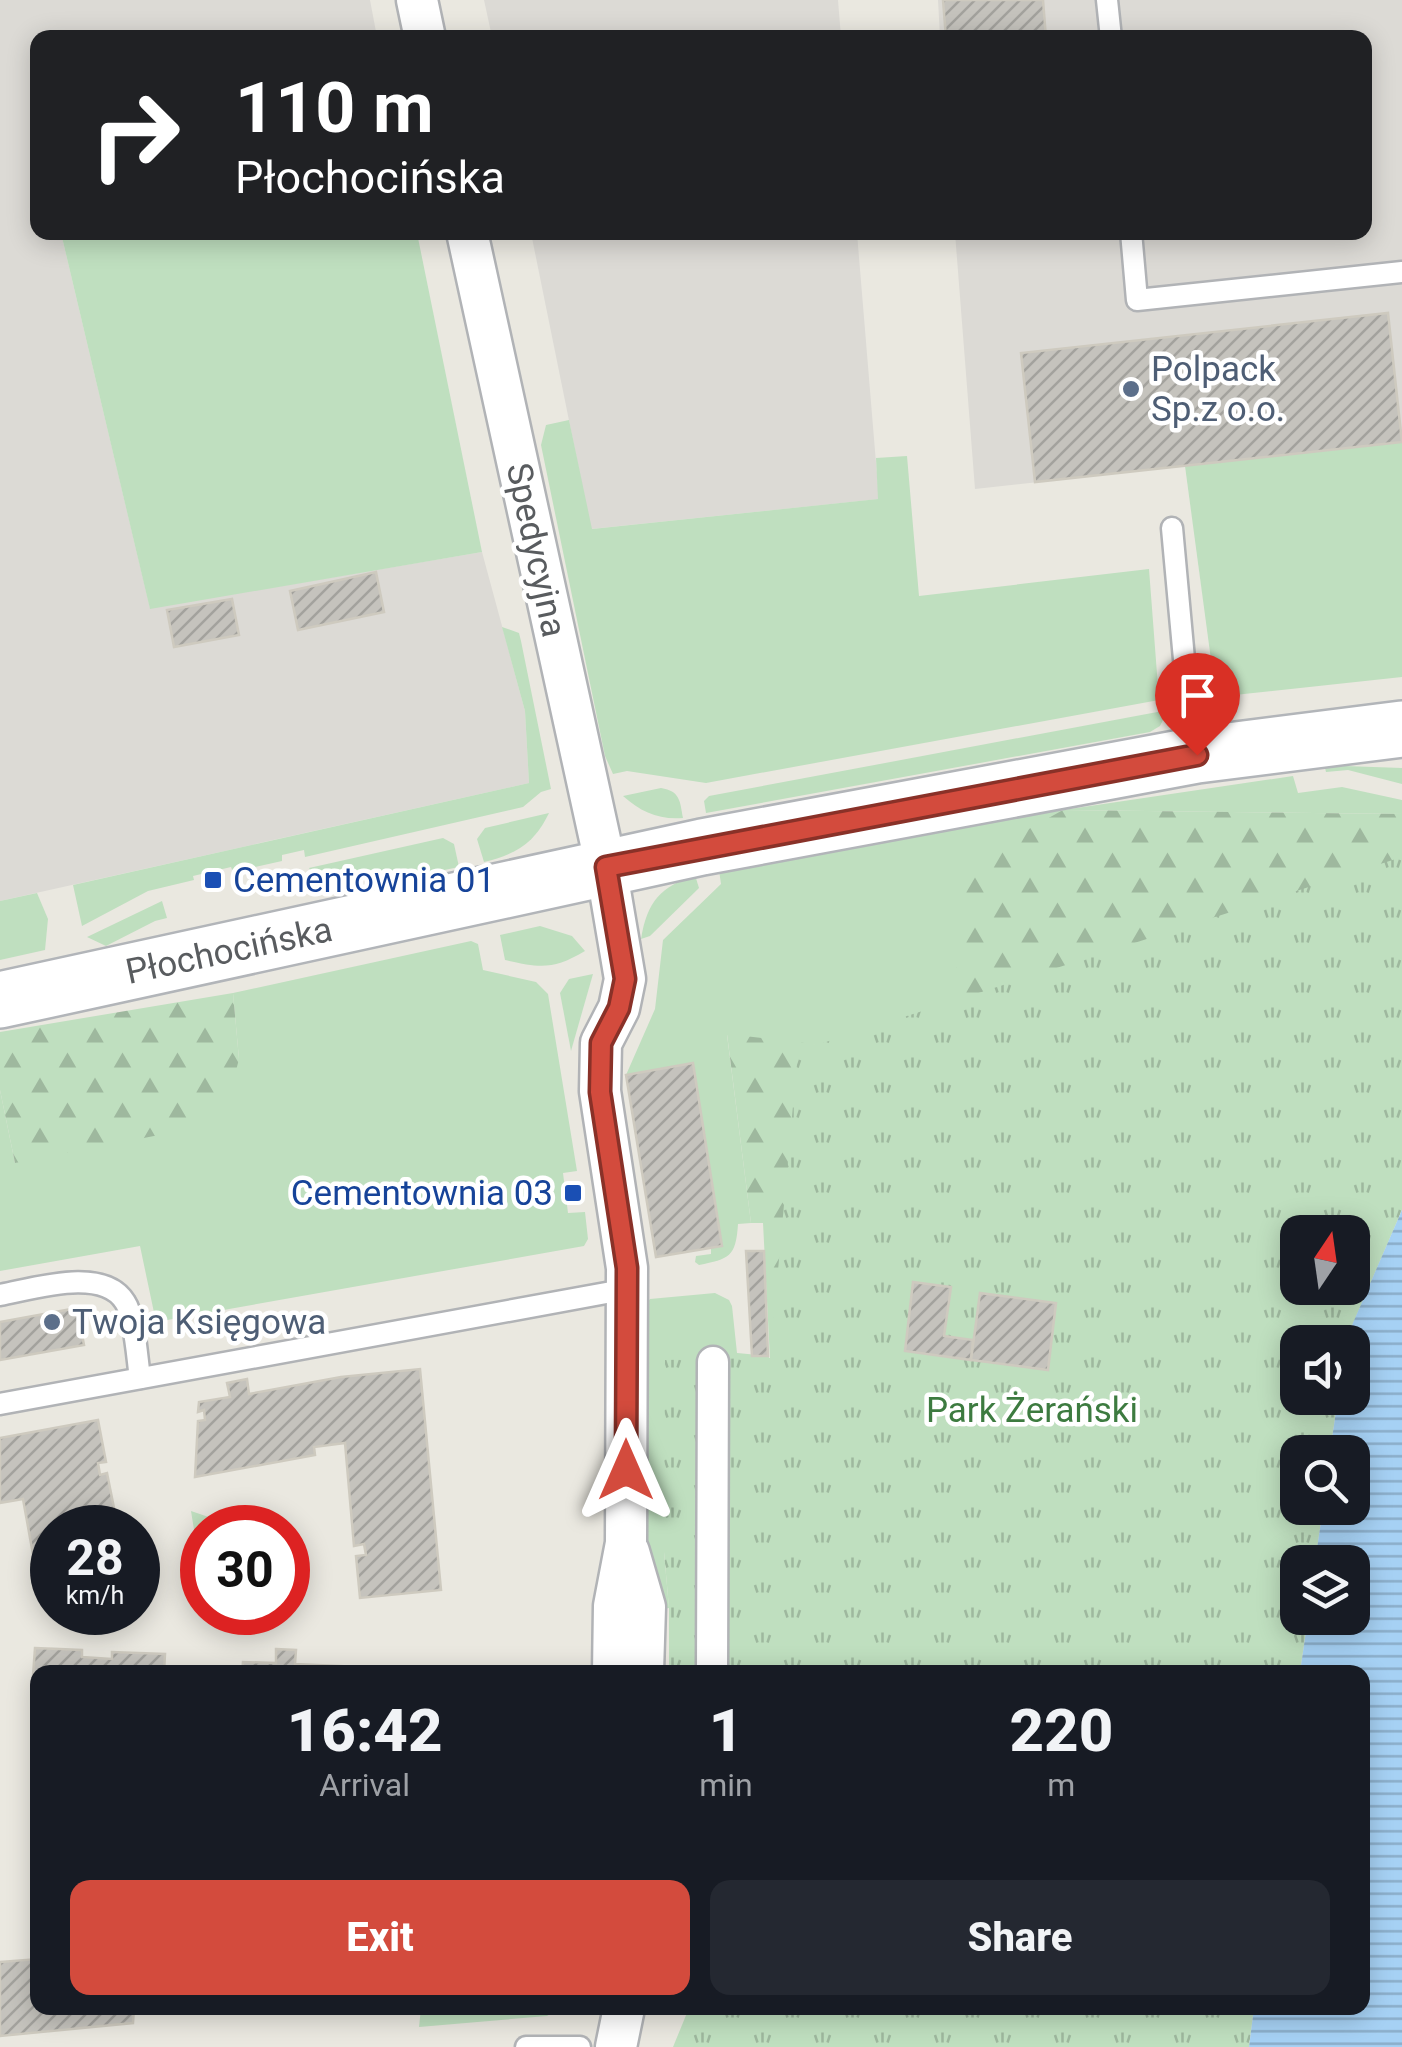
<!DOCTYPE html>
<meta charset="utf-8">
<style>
body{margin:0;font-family:Roboto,sans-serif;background:#242831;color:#f1f3f6;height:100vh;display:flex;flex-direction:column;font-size:38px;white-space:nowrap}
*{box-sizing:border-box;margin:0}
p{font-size:32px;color:#9ea1a6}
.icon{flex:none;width:55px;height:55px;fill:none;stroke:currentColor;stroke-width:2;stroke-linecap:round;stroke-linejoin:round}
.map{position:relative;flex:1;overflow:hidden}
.sheet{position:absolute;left:30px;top:1665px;width:1340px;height:350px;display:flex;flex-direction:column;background:#171b24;border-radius:20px;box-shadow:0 5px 25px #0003}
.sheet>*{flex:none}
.banner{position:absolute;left:30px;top:30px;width:1342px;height:210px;border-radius:20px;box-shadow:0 5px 25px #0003;background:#202124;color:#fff;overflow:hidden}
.needle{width:65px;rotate:13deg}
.fabs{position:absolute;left:1280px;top:1215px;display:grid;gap:20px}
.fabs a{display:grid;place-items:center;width:90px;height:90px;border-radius:20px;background:#171b24;box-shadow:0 5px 25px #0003;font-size:50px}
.speed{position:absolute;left:30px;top:1505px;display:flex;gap:20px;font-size:50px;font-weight:700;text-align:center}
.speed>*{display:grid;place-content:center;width:130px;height:130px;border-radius:50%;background:#171b24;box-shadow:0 5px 25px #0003;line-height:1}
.speed small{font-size:25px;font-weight:400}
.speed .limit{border:15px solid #d22;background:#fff;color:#111}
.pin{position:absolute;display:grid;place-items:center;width:85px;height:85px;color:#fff;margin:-102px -42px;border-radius:50% 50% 50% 0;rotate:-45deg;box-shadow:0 0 10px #0007}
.pin .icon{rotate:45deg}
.me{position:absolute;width:110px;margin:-55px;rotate:0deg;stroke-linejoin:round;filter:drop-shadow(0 0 8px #0008)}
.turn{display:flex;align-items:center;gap:35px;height:210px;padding:0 40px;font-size:45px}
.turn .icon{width:130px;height:130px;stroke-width:2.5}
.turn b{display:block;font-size:70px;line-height:85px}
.eta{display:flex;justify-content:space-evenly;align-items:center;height:170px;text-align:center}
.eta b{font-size:60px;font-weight:800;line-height:70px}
.button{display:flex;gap:20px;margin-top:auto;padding:20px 40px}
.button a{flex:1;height:115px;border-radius:20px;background:#d34b3d;color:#fff;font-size:40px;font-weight:800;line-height:115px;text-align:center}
.button a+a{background:#242831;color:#f1f3f6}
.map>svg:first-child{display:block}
</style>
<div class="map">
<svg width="1402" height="2047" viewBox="0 0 1402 2047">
<defs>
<pattern id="forest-firs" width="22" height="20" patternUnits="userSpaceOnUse" patternTransform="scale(2.5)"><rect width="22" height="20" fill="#bfdfbf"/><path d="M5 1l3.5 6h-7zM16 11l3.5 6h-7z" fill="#9eb89e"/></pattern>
<pattern id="park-tufts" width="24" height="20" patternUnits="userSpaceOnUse" patternTransform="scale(2.5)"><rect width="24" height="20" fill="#bfdfbf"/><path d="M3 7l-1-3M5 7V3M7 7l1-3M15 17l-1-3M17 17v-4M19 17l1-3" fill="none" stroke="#9eb89e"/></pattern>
<pattern id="water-rules" width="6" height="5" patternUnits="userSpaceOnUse" patternTransform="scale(2.5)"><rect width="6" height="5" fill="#a6d1f4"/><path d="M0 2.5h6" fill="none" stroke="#8aadc9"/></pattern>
<pattern id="building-hatch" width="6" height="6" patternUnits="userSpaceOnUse" patternTransform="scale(2.5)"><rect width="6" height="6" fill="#c5c3bd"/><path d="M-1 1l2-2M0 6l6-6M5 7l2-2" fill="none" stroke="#a3a29d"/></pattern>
</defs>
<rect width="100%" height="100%" fill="#eae8e0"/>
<g fill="#dcdad5">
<path d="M0 0H370L377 37 38 38V232L61 233 150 608 482 552 525 711 529 783 0 901Z"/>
<path d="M484 0H838L841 37H492Z"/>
<path d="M938 0H1402V442L975 489 955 233 1365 232V38L940 37Z"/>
<path d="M531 233H857L879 499 591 529Z"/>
</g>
<g fill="#bfdfbf">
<path d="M61 233H417L482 552 150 609Z"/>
<path d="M569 420 592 529 878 499 876 458 907 456 919 596 1149 569 1159 700 706 783 627 771 613 774 605 756 541 445 546 425Z"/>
<path d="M1402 442V677L1216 697 1185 466Z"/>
<path d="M502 627 519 633 521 641 551 789 541 792 523 807 305 857 304 850 282 855V861L233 872 231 867 193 876 194 880 148 891 82 926 73 885 529 783 525 711Z"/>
<path d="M1168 710 1160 726 1150 732 706 813 704 801 709 796Z"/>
<path d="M1345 766 1402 768V784L1348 770 1326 772 1325 768Z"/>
<path d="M1293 776 1298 793 1342 787 1402 800V814L1063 810 949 1060 727 1035 751 1223 738 1224C736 1257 729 1259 699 1265L695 1262 696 1256 711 1254V1248L722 1245 693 1064 626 1075 655 1009 663 940 721 884 719 870 1063 810Z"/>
<path d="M661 788C680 791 680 801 683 818 659 820 641 812 623 796Z"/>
<path d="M549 813C534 844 516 854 484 862L477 839 485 828Z"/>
<path d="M443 838 454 844 459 867 420 875 318 884 309 868Z"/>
<path d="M695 875 699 888 650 936 641 939C647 901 661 887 695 875Z"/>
<path d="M37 893 48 919 45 950 0 960V901Z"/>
<path d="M162 901 167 918 155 921 106 946 87 937Z"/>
<path d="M540 926 572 936 585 951C553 970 540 968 505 960L500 935Z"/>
<path d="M471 941 478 944 483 970 536 982 548 994 577 1171 563 1173 568 1213 585 1212 588 1239 584 1246 156 1322 140 1246 0 1271V1090L15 1163 239 1059 233 993Z"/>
<path d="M593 974 571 1051 560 993 569 979Z"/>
<path d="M715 1293 729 1300 732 1306 737 1353 768 1356 770 1359 664 1552 669 1608 656 1610 643 1551V1308L650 1299Z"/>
<path d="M191 1511 238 1527 202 1528V1548H197Z"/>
<path d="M421 2008H559L547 2016 419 2027Z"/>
</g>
<g fill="url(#forest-firs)">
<path d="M1063 810 1402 814V1048L770 1359 763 1223H751L727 1034 949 1060 964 865Z"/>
<path d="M233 993 239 1059 230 1094 190 1129 15 1163 0 1090V1032Z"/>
</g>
<g fill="url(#park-tufts)" fill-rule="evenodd">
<path d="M1402 857V1210L1345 1342H1298V1398H1338L1330 1452H1298V1508H1323L1315 1562H1298V1618H1308L1300 1672H669V1608L664 1552 665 1360 770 1358 798 1051ZM1298 1232H1352V1288H1298Z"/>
<path d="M689 2008H1254L1249 2047H673Z"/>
</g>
<path fill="url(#water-rules)" d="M1402 1210V2047H1249L1254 2008H1362V1672H1300L1308 1618H1352V1562H1315L1323 1508H1352V1452H1330L1338 1398H1352V1342H1345L1346 1339Z"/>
<g fill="url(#building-hatch)" stroke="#cecabf" stroke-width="2.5">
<path d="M943 0H1043L1046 38H946Z"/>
<path d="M1388 313 1402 442 1035 482 1021 353Z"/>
<path d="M376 572 384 612 298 630 290 591Z"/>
<path d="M232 599 239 635 174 647 167 610Z"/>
<path d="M693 1063 722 1246 656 1257 626 1075Z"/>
<path d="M746 1251H764L768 1356H752Z"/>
<path d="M913 1282 951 1287 944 1336 973 1340 971 1360 905 1351Z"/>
<path d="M980 1293 1056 1303 1048 1370 971 1360Z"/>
<path d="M77 1308 84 1345 0 1360V1322Z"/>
<path d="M420 1369 441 1590 360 1598 356 1556 366 1555 364 1544 354 1546 345 1443 314 1447 315 1455 195 1477 198 1421 205 1420 204 1410 198 1412 199 1402 230 1397 227 1383 247 1379 249 1394 341 1377Z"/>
<path d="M98 1420 106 1462 98 1463 100 1475 107 1473 118 1528H52V1557L34 1560 23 1499 0 1503V1438Z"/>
<path d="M35 1648 82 1650V1657L112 1659V1652L165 1654 164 1672H38V1676H33Z"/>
<path d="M276 1649 296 1650 295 1664 381 1668V1672H242L243 1662 276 1663Z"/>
<path d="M397 1669 450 1672H397Z"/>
<path d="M38 1959V2008H134L133 2023 0 2036V1962Z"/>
</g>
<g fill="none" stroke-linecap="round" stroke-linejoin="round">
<g stroke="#b1b3b6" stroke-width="25">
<g id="service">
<path d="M1107 0 1111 38"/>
<path d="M1131 232 1137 300 1402 272"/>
<path d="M1172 528 1186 681 1197 754"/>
<path d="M0 1295C33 1289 103 1266 125 1302 135 1317 137 1358 140 1378"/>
<path d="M0 1404 628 1289"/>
<path d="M526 2047H580"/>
</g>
</g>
<g stroke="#b1b3b6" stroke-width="35">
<path id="pedestrian" d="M712 1672 713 1362"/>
</g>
<g stroke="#b1b3b6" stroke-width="45">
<g id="minor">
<path d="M417 0 425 38"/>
<path d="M467 232 606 867 625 979 619 1008 601 1043 600 1091 627 1268 626 1543 614 1606 613 1672"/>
<path d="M629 1552 645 1607 643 1672"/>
<path d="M616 2047 624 2008"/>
</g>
</g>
<g stroke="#b2b5b9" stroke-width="60">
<path id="secondary" d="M0 1000 702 847 1197 755 1402 729"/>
</g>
<use href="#service" stroke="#fff" stroke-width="20"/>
<use href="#pedestrian" stroke="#fff" stroke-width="30"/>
<use href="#minor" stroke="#fff" stroke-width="40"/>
<use href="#secondary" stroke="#fff" stroke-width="55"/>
</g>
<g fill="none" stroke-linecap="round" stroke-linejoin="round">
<g stroke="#893128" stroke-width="25">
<path id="route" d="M626 1470 627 1268 600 1092 601 1043 619 1008 625 979 606 867 1197 755"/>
</g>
<use href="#route" stroke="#d34b3d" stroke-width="18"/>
</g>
<g fill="#5c6f8a" stroke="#fff" stroke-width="4">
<circle cx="1131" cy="389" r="10"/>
<circle cx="52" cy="1322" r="10"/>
</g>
<g fill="#1a4fb4" stroke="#fff" stroke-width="4">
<rect x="203" y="870" width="20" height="20" rx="5"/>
<rect x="563" y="1183" width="20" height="20" rx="5"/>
</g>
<g text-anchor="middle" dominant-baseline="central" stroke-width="9" stroke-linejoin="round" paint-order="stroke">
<g font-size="35" fill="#4e5e75" stroke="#fff" text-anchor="start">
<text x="1151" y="369">Polpack<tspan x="1151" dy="40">Sp.z o.o.</tspan></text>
<text x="72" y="1322">Twoja Księgowa</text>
</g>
<g font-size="35" fill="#595c5f" stroke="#fff">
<text transform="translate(536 550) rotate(78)">Spedycyjna</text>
<text transform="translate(229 951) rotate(-12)">Płochocińska</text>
</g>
<g font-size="35" fill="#164399" stroke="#fff" text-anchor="start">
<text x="233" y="880">Cementownia 01</text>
<text x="553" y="1193" text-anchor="end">Cementownia 03</text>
</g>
<g font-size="35" fill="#3d7b40" stroke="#fff">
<text x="1032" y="1410">Park Żerański</text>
</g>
</g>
</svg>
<div class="fabs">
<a><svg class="needle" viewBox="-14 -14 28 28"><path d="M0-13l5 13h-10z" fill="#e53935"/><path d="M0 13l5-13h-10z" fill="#9ea1a6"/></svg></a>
<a><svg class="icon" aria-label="sound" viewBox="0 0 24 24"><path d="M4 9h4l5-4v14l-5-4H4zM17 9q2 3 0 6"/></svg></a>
<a><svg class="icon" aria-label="search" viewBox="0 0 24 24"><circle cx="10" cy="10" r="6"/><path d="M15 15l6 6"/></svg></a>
<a><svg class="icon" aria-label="layers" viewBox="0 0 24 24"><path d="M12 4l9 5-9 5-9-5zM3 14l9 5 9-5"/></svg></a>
</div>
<div class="speed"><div>28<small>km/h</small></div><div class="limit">30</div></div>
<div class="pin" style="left:1197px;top:755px;background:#d93025"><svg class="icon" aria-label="arrive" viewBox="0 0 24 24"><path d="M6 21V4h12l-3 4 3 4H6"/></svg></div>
<svg class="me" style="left:626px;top:1470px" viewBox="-20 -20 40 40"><path d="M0-17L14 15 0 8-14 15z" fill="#d34b3d" stroke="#fff" stroke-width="4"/></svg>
<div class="banner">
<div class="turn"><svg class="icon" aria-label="right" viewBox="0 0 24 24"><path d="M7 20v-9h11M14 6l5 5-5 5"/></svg><div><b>110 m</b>Płochocińska</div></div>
</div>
<section class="sheet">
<div class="eta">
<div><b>16:42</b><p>Arrival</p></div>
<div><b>1</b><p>min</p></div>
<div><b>220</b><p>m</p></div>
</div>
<div class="button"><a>Exit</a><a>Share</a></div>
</section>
</div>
